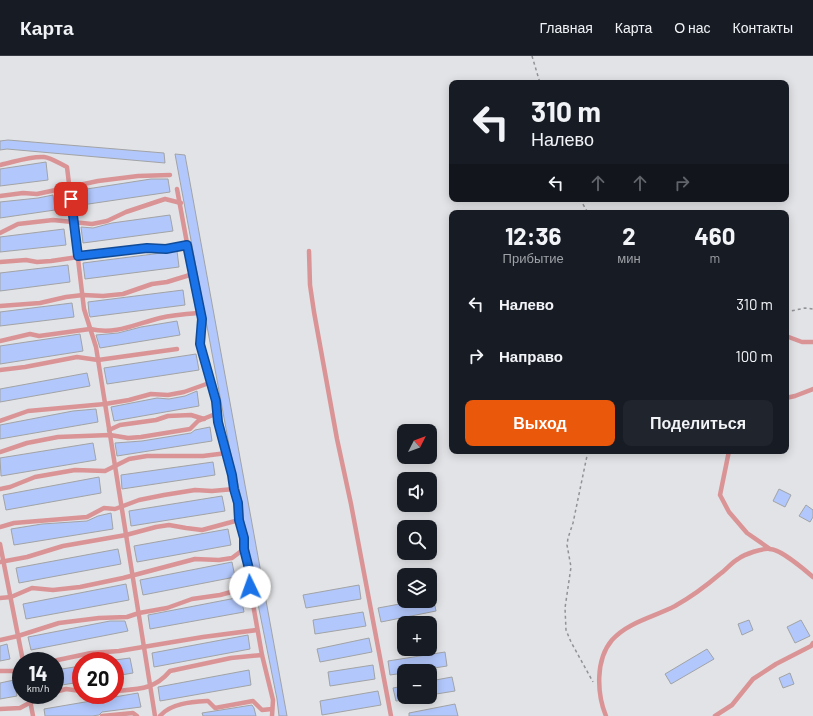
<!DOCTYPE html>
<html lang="ru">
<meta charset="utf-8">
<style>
body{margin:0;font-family:Barlow,sans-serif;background:#20242c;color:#f1f3f6;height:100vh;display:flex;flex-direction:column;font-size:15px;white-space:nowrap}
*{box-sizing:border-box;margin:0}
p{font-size:13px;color:#9ea1a6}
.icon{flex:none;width:22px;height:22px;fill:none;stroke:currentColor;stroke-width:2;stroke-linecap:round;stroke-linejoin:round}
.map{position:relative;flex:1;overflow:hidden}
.drawer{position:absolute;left:449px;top:154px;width:340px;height:244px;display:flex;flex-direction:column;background:#171b24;border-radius:8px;box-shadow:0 2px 10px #0003}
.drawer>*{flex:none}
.guide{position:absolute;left:449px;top:24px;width:340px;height:122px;border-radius:8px;box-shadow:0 2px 10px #0003;background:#171b24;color:#f1f3f6;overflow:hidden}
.needle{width:26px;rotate:48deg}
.buttons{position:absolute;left:397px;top:368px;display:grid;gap:8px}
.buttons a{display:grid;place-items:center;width:40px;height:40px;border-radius:8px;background:#171b24;box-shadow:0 2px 10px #0003;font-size:20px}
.speed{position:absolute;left:12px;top:596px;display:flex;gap:8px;font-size:20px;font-weight:700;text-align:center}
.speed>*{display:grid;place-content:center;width:52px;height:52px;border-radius:50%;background:#171b24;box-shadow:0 2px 10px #0003;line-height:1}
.speed small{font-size:10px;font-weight:400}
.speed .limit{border:6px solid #d22;background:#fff;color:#111}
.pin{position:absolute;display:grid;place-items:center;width:34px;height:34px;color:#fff;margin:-17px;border-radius:8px;box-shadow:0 2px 6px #0006}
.me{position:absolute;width:44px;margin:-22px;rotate:357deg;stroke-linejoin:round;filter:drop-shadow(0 0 3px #0008)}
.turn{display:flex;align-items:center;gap:14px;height:84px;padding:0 16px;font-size:18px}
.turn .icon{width:52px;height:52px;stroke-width:2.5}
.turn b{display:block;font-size:28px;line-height:34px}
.lanes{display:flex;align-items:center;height:38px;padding:0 16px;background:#0003;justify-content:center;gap:20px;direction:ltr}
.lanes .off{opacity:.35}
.eta{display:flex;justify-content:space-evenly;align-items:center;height:68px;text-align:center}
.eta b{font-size:24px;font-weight:700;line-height:28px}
.button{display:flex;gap:8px;margin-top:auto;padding:8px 16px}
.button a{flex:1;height:46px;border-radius:8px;background:#ea580c;color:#fff;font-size:16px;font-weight:700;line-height:46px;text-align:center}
.button a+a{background:#20242c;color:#f1f3f6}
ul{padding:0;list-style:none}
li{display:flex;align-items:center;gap:12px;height:52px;padding:0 16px}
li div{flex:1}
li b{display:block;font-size:15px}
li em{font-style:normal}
header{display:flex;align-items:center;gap:24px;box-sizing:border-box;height:56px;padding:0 20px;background:#171b24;border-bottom:1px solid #363941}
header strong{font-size:19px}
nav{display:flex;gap:22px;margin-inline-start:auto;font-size:14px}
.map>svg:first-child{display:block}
</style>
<header>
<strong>Карта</strong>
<nav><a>Главная</a><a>Карта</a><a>О нас</a><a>Контакты</a></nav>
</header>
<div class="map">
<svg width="813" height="660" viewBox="0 0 813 660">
<rect width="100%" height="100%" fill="#e2e3e6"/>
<g fill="#b2c7fb" stroke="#a1a3a5">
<path d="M8 84 164 97 165 107 7 93 0 94V85Z"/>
<path d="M175 98 185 99 287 660H279L277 643 253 523V512L248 493V481L243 463 242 446 230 394Z"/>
<path d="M46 106 48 124 0 130V113Z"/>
<path d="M151 123H168L170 136 75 150 74 135Z"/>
<path d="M53 139 55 154 0 162V146L38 142Z"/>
<path d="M170 159 173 175 83 187 81 171 93 172 112 167Z"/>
<path d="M64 173 66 189 0 196V181Z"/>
<path d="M177 195 179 211 85 223 83 207Z"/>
<path d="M68 209 70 226 0 235V217Z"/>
<path d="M183 234 185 249 90 261 89 257 88 246Z"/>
<path d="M72 247 74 261 0 270V256Z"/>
<path d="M177 265 180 279 100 292 96 279 118 277 141 271Z"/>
<path d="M80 278 83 295 0 308V290Z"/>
<path d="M196 298 199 314 107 328 104 312Z"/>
<path d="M87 317 90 330 0 346V333Z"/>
<path d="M197 335 199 350 114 365 111 351 157 342 169 343 185 340Z"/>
<path d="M96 353 98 366 0 383V369L73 355Z"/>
<path d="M210 371 212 385 117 400 115 387 142 385 191 377 195 374Z"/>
<path d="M93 387 96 404 1 420 0 402Z"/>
<path d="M213 406 215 419 122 433 121 419Z"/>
<path d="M99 421 101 437 6 454 3 439Z"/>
<path d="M779 433 791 439 785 451 773 445Z"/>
<path d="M222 440 225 455 131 470 129 455Z"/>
<path d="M806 449 813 454V461L810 466 799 460Z"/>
<path d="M111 457 113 473 14 489 11 473 42 468 87 465 98 460Z"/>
<path d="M228 473 231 489 137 506 134 490Z"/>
<path d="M118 493 121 508 19 527 16 512Z"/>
<path d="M232 506 235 521 143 539 140 524Z"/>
<path d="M126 528 129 544 26 563 23 548Z"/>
<path d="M359 529 361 543 306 552 303 539Z"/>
<path d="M241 541 244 556 150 573 148 559Z"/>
<path d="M416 545H434L436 555 381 566 378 552Z"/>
<path d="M363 556 366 570 315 578 313 564Z"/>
<path d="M749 564 753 574 742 579 738 568Z"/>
<path d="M801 564 810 580 795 587 787 571Z"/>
<path d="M110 565H125L128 575 31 594 28 581Z"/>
<path d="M248 579 250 593 154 611 152 597Z"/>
<path d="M369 582 372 596 320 606 317 593Z"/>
<path d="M7 588 10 603 0 605V590Z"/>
<path d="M707 593 714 603 671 628 665 618Z"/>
<path d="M445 596 447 610 415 615H404V617L390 619 388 605Z"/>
<path d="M130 602 133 617 115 620V604Z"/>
<path d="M373 609 375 623 330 630 328 616Z"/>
<path d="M81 610V626L55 630V614Z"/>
<path d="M249 614 251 629 160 645 158 631Z"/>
<path d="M790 617 794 628 783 632 779 622Z"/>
<path d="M452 621 455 635 430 639V625Z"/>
<path d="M14 624 17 640 0 643V627Z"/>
<path d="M404 630V644L396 645 393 632Z"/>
<path d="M378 635 381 649 322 659 320 645Z"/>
<path d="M138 637 141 651 102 656 99 659 92 660H45L44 653Z"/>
<path d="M455 648 458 660H409V657Z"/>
<path d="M252 649 254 652 256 660H203L202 657Z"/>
</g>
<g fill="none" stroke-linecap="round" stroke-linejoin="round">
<g stroke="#919295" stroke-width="1.5" stroke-dasharray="3 3" stroke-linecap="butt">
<path d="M532 0 540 27"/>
<path d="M580 143 588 157"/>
<path d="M786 256 805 252 813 253"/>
<path d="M588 395 573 467 568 482 567 489 571 511 565 552 566 574 571 586 593 626"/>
</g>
<g stroke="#da9496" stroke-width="4.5">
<path d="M0 109C14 106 30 100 44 101 52 102 60 108 67 111L84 253 96 291 155 660"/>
<path d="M177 133 201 263 200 288 212 326 216 345 218 365 232 419 234 433 238 447 239 464 244 482V493L249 513 250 531 262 599 273 644 272 660"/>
<path d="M0 140 23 137 37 138 98 125 138 120 170 119"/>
<path d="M0 177 18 168 53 164 92 168 107 165 126 156 165 143 181 147"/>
<path d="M309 195 310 229 314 256 337 383 351 448 391 660"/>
<path d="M0 206 26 204 37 206 51 205 119 195 147 192 166 193 187 189"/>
<path d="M0 250 40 247 66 241 83 239 103 240 123 238 152 228 167 226 193 218"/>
<path d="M786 280 802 286H813"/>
<path d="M0 285 30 278 39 280 90 273C117 279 135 268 160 262 173 259 187 258 200 257"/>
<path d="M0 314 25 311 77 301 98 304 177 293"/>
<path d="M786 342 795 340 813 333"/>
<path d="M0 365 28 355 105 348 129 344 151 338 168 339 184 336 212 326"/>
<path d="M109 374 120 369 156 364 168 360 191 359 204 363"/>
<path d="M729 395 720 439 729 456 747 477 770 493"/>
<path d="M0 396 27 387 58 381 110 379 128 382 141 381 190 373 198 365 218 357"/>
<path d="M0 433 10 431 35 421 75 414 105 415 129 403 147 400H203L227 397"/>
<path d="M0 471 14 467 87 461 104 452 115 453 139 444 164 439 195 434 212 435 234 433"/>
<path d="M0 488 23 605"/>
<path d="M0 506 27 501 63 490 126 479 156 471 169 469 186 472 202 474 239 464"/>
<path d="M0 542 11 541 32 532 53 534 80 531 123 522 195 503 219 504 232 502 244 493"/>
<path d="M0 584 18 580 59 567 99 562 127 561 139 557 167 552 192 543 220 539 250 531"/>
<path d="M53 605 91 597 119 595 203 581 257 574"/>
<path d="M0 615H12L21 614"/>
<path d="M115 635C138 633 154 634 170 615L231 602 262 599"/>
<path d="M55 636 66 633 81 635"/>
<path d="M29 639 33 660"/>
<path d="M0 653 20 652 44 639"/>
<path d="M102 660 133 657 137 660"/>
<path d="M160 660C171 647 192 646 208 645L215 652 253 645 262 654 272 653"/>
<path d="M606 660C597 638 595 604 612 584 628 566 654 561 675 550 691 541 706 530 720 518 726 514 731 507 738 503 745 498 762 492 770 493 780 493 805 514 813 521"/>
<path d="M715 660 732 649 753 623 776 608 811 590 813 587"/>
</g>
</g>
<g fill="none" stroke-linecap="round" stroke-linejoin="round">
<g stroke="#114b97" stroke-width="10">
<path id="route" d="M71 143 78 200 147 192 166 193 187 189 202 263 200 288 216 345 218 366 232 419 234 433 238 447 239 464 244 482V493L249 513 250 531"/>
</g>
<use href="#route" stroke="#1a73e8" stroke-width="7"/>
</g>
</svg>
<div class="buttons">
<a><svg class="needle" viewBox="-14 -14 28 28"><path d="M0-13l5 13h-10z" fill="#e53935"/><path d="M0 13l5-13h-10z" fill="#9ea1a6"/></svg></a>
<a><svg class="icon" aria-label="sound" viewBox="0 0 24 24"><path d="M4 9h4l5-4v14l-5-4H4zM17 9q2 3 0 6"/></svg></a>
<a><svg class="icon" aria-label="search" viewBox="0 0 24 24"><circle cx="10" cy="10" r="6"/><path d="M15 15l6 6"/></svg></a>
<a><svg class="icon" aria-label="layers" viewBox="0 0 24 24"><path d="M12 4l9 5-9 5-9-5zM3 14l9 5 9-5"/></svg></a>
<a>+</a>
<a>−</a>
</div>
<div class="speed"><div>14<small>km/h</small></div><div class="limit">20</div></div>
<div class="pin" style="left:71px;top:143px;background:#d93025"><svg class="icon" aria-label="arrive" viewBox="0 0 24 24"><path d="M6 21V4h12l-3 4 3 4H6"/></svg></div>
<svg class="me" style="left:250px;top:531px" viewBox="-20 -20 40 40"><circle r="19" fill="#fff"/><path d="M0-13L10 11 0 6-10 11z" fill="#1a73e8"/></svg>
<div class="guide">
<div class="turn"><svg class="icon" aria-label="left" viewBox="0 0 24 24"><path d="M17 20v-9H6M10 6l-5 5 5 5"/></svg><div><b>310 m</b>Налево</div></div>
<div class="lanes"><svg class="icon" aria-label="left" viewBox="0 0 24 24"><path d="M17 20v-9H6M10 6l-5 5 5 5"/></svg><svg class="icon off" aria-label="ahead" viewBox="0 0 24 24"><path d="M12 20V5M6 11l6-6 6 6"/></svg><svg class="icon off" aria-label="ahead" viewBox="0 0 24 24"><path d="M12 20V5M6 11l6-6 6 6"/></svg><svg class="icon off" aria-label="right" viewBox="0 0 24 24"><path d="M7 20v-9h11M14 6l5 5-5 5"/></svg></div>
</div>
<section class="drawer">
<div class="eta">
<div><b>12:36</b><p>Прибытие</p></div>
<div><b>2</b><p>мин</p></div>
<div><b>460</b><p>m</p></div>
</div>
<ul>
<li><svg class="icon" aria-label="left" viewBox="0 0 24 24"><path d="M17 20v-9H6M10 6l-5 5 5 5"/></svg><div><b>Налево</b></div><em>310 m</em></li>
<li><svg class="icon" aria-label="right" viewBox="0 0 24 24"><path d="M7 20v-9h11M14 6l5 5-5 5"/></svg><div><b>Направо</b></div><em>100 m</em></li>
</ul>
<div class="button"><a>Выход</a><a>Поделиться</a></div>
</section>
</div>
